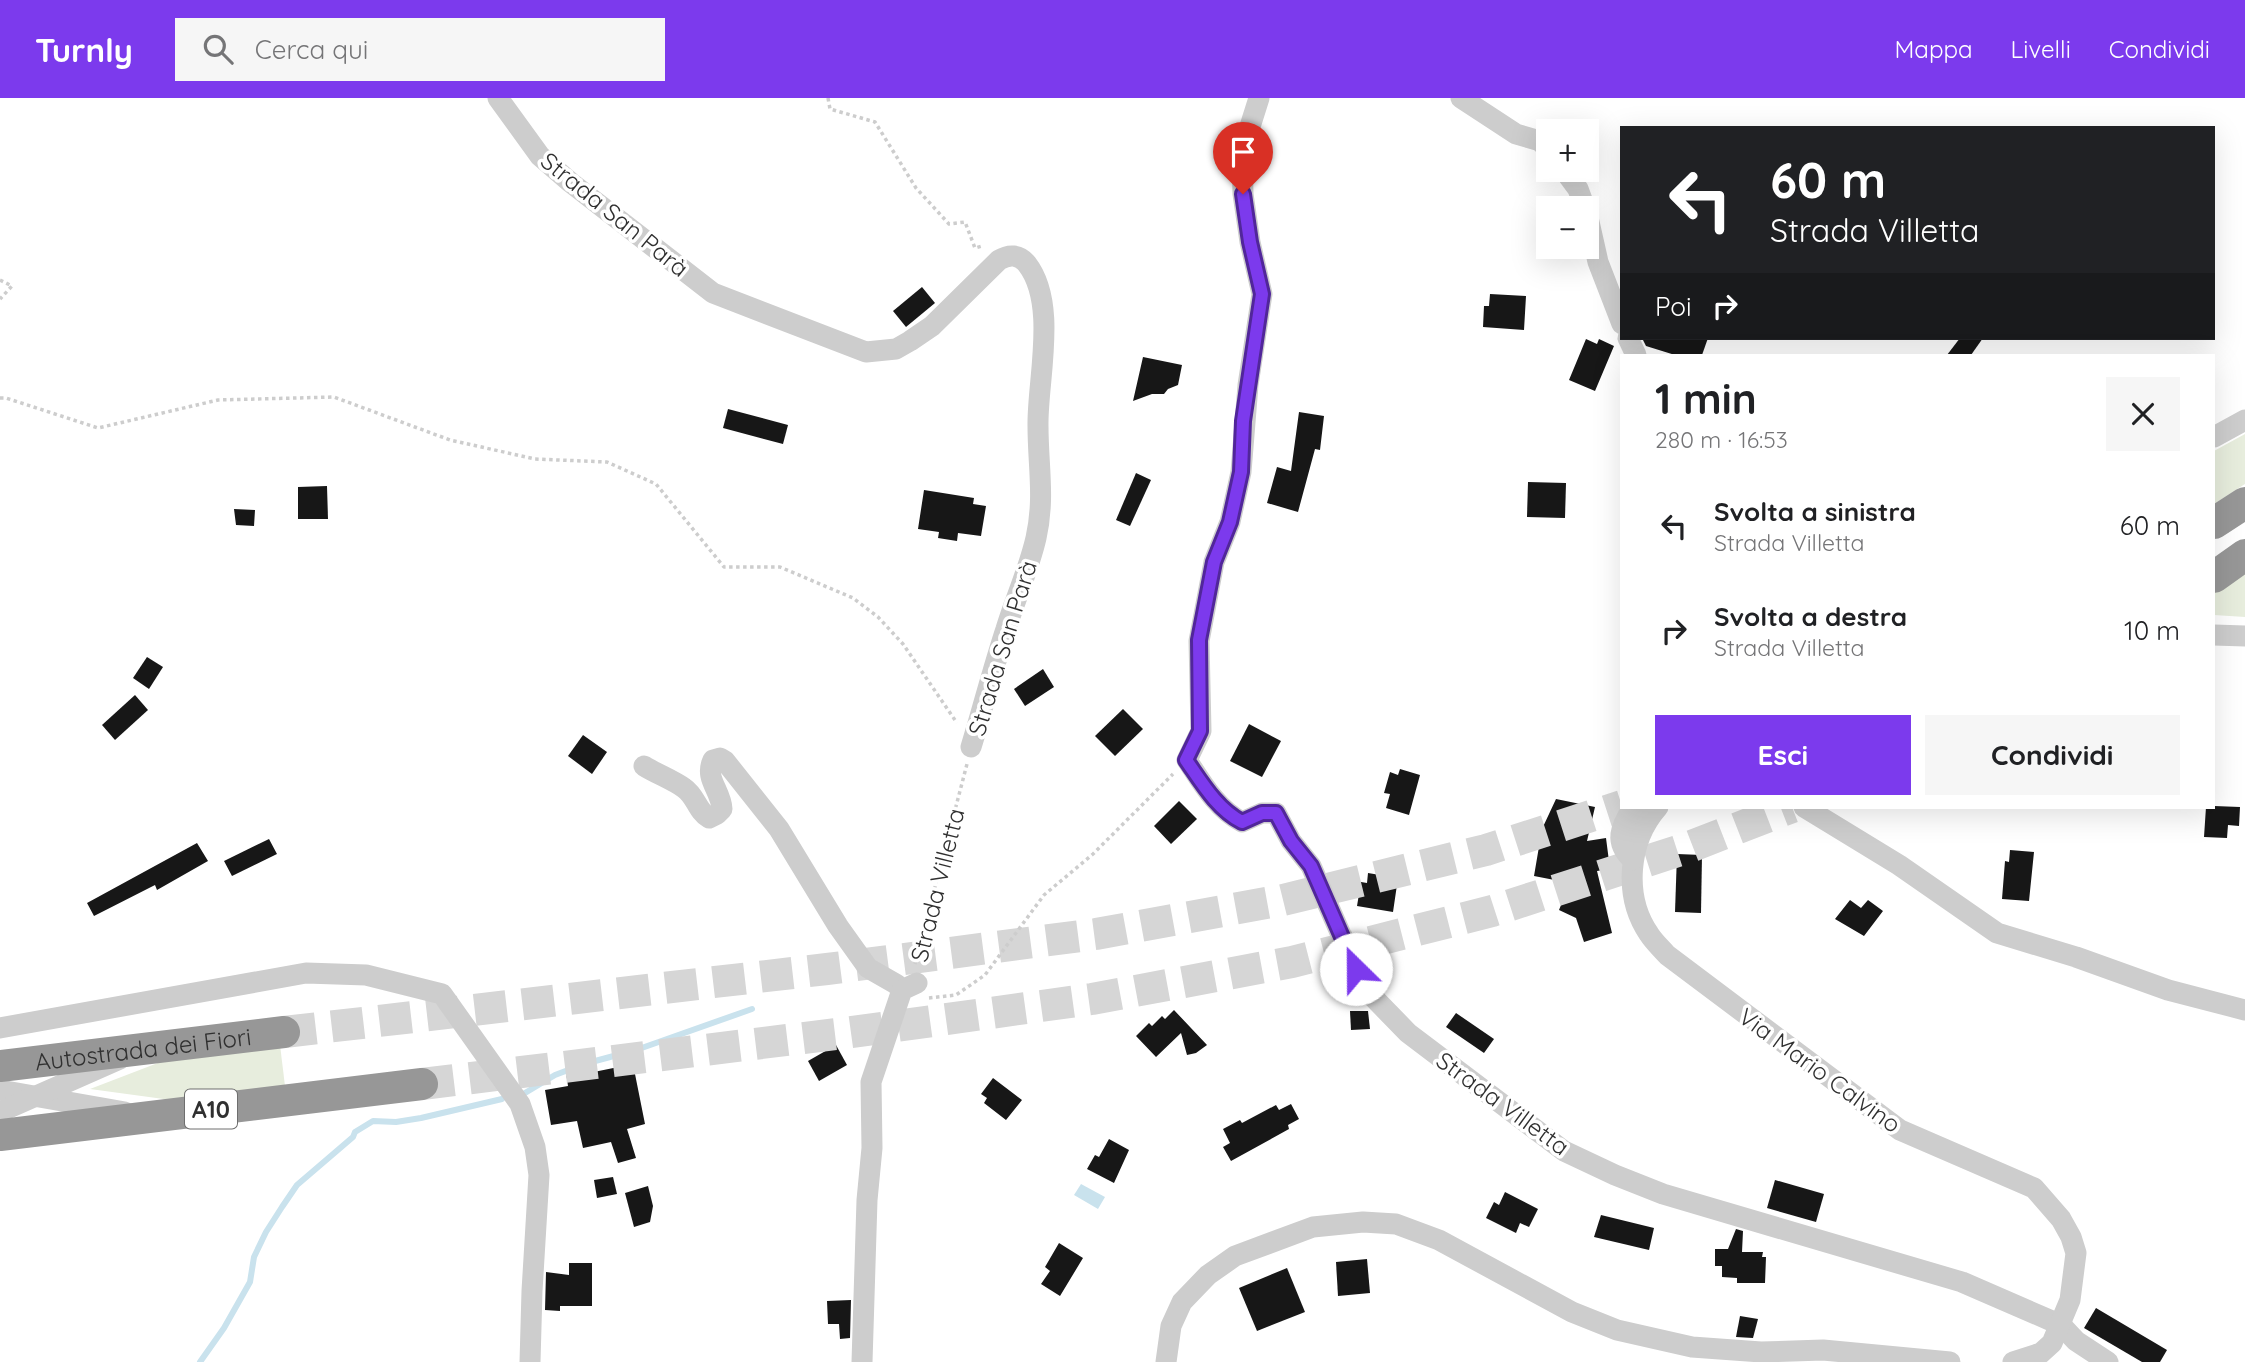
<!DOCTYPE html>
<html lang="it">
<meta charset="utf-8">
<style>
body{margin:0;font-family:Quicksand,sans-serif;background:#f6f6f6;color:#202124;height:100vh;display:flex;flex-direction:column;font-size:26px;white-space:nowrap}
*{box-sizing:border-box;margin:0}
p{font-size:23px;color:#757577}
.icon{flex:none;width:38px;height:38px;fill:none;stroke:currentColor;stroke-width:2;stroke-linecap:round;stroke-linejoin:round}
.map{position:relative;flex:1;overflow:hidden}
.side{position:absolute;left:1620px;top:256px;width:595px;height:455px;display:flex;flex-direction:column;background:#fff;border-radius:0px;box-shadow:0 7px 28px #0002}
.side>*{flex:none}
.hud{position:absolute;left:1620px;top:28px;width:595px;height:214px;border-radius:0px;box-shadow:0 7px 28px #0002;background:#202124;color:#fff;overflow:hidden}
.buttons{position:absolute;left:1536px;top:21px;display:grid;gap:14px}
.buttons a{display:grid;place-items:center;width:63px;height:63px;border-radius:0px;background:#fff;box-shadow:0 7px 28px #0002;font-size:35px}
.pin{position:absolute;display:grid;place-items:center;width:60px;height:60px;color:#fff;margin:-72px -30px;border-radius:50% 50% 50% 0;rotate:-45deg;box-shadow:0 0 7px #0007}
.pin .icon{rotate:45deg}
.me{position:absolute;width:77px;margin:-38px;rotate:337deg;stroke-linejoin:round;filter:drop-shadow(0 0 5px #0008)}
.turn{display:flex;align-items:center;gap:24px;height:147px;padding:0 35px;font-size:32px}
.turn .icon{width:91px;height:91px;stroke-width:2.5}
.turn b{display:block;font-size:49px;line-height:60px}
.then{display:flex;align-items:center;height:66px;padding:0 35px;background:#0003;gap:14px;font-size:26px}
.round{display:grid;place-items:center;flex:none;width:74px;height:74px;border-radius:0px;background:#f6f6f6}
.headline{display:flex;align-items:center;justify-content:space-between;height:119px;padding:0 35px}
h1{font-size:42px;font-weight:700;line-height:52px}
.cta{display:flex;gap:14px;margin-top:auto;padding:14px 35px}
.cta a{flex:1;height:80px;border-radius:0px;background:#7c3aed;color:#fff;font-size:28px;font-weight:700;line-height:80px;text-align:center}
.cta a+a{background:#f6f6f6;color:#202124}
ul{padding:0;list-style:none}
li{display:flex;align-items:center;gap:21px;height:105px;padding:0 35px}
li div{flex:1}
li b{display:block;font-size:26px}
li em{font-style:normal}
header{display:flex;align-items:center;gap:42px;box-sizing:border-box;height:98px;padding:0 35px;background:#7c3aed;color:#fff}
header strong{font-size:33px}
nav{display:flex;gap:38px;margin-inline-start:auto;font-size:24px}
.search{width:490px;height:63px;background:#f6f6f6;display:flex;align-items:center;gap:18px;box-sizing:border-box;padding:0 24px;border-radius:0px;color:#757577;font-size:26px}
.map>svg:first-child{display:block}
</style>
<header>
<strong>Turnly</strong>
<div class="search"><svg class="icon" aria-label="search" viewBox="0 0 24 24"><circle cx="10" cy="10" r="6"/><path d="M15 15l6 6"/></svg>Cerca qui</div>
<nav><a>Mappa</a><a>Livelli</a><a>Condividi</a></nav>
</header>
<div class="map">
<svg width="2245" height="1264" viewBox="0 0 2245 1264">
<rect width="100%" height="100%" fill="#fff"/>
<g fill="#e7eddd">
<path d="M2245 336V386L2214 406V353Z"/>
<path d="M2245 475V519L2214 517V495Z"/>
<path d="M280 947 285 988 171 1002 90 991 163 963Z"/>
</g>
<path fill="#c9e2ed" d="M1081 1086 1105 1099 1098 1111 1074 1097Z"/>
<g fill="none" stroke-linecap="round" stroke-linejoin="round">
<g stroke="#c9e2ed" stroke-width="6">
<path d="M525 995 555 977 584 966 636 952 752 911"/>
<path d="M200 1264 224 1230 250 1184 254 1159 266 1134 282 1109 297 1087 353 1039 355 1034 373 1023 396 1024 421 1020 502 1001"/>
</g>
</g>
<g fill="#171717">
<path d="M922 189 935 205 906 229 893 213Z"/>
<path d="M1490 196 1526 198 1524 232 1483 229 1484 208H1489Z"/>
<path d="M1642 240H1708L1702 257H1675L1646 248Z"/>
<path d="M1960 240H1983L1971 257H1947Z"/>
<path d="M1586 241 1597 246 1599 241 1614 248 1595 293 1569 282Z"/>
<path d="M1143 259 1182 267 1178 287 1168 291 1164 296H1152L1133 303Z"/>
<path d="M728 311 788 327 783 346 723 330Z"/>
<path d="M1299 314 1324 318 1320 352 1315 351 1298 414 1267 405 1277 369 1291 373Z"/>
<path d="M1136 375 1151 382 1130 428 1116 422Z"/>
<path d="M1528 384 1566 385 1565 420 1527 419Z"/>
<path d="M327 388 328 421H298V389Z"/>
<path d="M924 392 974 400 973 406 986 408 981 438 958 435 957 443 938 440 939 434 918 431Z"/>
<path d="M234 411 255 412 254 428 236 427Z"/>
<path d="M147 559 163 569 149 591 133 580Z"/>
<path d="M1043 571 1054 589 1025 608 1014 591Z"/>
<path d="M135 597 148 612 115 642 102 627Z"/>
<path d="M1123 611 1143 631 1115 658 1095 638Z"/>
<path d="M1249 626 1281 643 1262 679 1230 663Z"/>
<path d="M583 637 607 654 592 676 568 658Z"/>
<path d="M1400 671 1420 677 1409 717 1386 710 1390 696 1384 695 1390 674 1398 677Z"/>
<path d="M1556 701 1595 709 1587 743 1606 740 1610 771 1597 773 1612 835 1584 844 1576 820 1559 812 1570 785 1534 778 1542 731Z"/>
<path d="M1179 703 1197 721 1171 746 1154 728Z"/>
<path d="M2214 708 2240 709 2239 728 2228 727 2227 740 2204 739 2206 709Z"/>
<path d="M269 741 277 756 232 778 224 763Z"/>
<path d="M197 745 208 763 157 792 155 787 94 818 87 805Z"/>
<path d="M2010 752 2034 754 2029 803 2002 801 2005 763 2009 764Z"/>
<path d="M1677 756 1702 757 1701 815 1675 814Z"/>
<path d="M1368 775 1398 780 1393 814 1357 808 1361 784 1367 785Z"/>
<path d="M1850 802 1861 810 1868 802 1883 813 1864 838 1835 821Z"/>
<path d="M1174 912 1207 947 1196 955 1187 957 1181 935 1156 959 1136 938 1149 925 1152 928 1162 918 1165 921Z"/>
<path d="M1350 913H1368L1370 931 1351 932Z"/>
<path d="M1456 915 1494 941 1484 955 1446 929Z"/>
<path d="M836 947 847 967 819 983 808 963Z"/>
<path d="M633 966 645 1026 627 1031 636 1060 618 1065 611 1044 583 1050 577 1023 551 1027 545 992 568 988 566 974 583 971 584 976Z"/>
<path d="M993 980 1022 1002 1006 1022 984 1005 987 1000 981 996Z"/>
<path d="M1291 1006 1299 1021 1288 1027 1289 1031 1231 1063 1223 1049 1230 1045 1223 1031 1240 1022 1242 1025 1276 1007 1279 1012Z"/>
<path d="M1109 1041 1129 1052 1114 1085 1087 1071 1095 1057 1099 1059Z"/>
<path d="M613 1079 617 1096 597 1100 594 1082Z"/>
<path d="M1775 1082 1824 1096 1816 1124 1767 1110Z"/>
<path d="M648 1088 653 1108 650 1124 634 1129 625 1095Z"/>
<path d="M1505 1094 1538 1111 1529 1129 1520 1125 1516 1135 1486 1120 1494 1104 1499 1107Z"/>
<path d="M1601 1117 1654 1130 1649 1152 1594 1139Z"/>
<path d="M1736 1131 1743 1133 1742 1154H1763L1762 1159H1766L1765 1185H1737V1180L1722 1179V1168H1715V1151H1728Z"/>
<path d="M1059 1145 1083 1160 1060 1198 1041 1186 1050 1173 1045 1169Z"/>
<path d="M1367 1161 1370 1195 1338 1198 1336 1164Z"/>
<path d="M569 1165H592V1208H560V1213L545 1212 546 1174 569 1177Z"/>
<path d="M1287 1170 1305 1214 1257 1233 1239 1190Z"/>
<path d="M851 1202 850 1240 840 1241 839 1226H828L827 1203Z"/>
<path d="M2096 1210 2167 1252 2160 1264H2142L2084 1230Z"/>
<path d="M1740 1218 1758 1221 1753 1240 1736 1239Z"/>
</g>
<g fill="none" stroke-linecap="round" stroke-linejoin="round">
<g stroke="#d6d6d6" stroke-width="32" stroke-dasharray="32 16" stroke-linecap="butt">
<path d="M284 934 827 871 1096 836 1283 802 1486 752 1622 708"/>
<path d="M422 986 845 935 1092 901 1292 864 1492 813 1684 751 1792 709"/>
</g>
<g stroke="#cdcdcd" stroke-width="3.5" stroke-dasharray="3.5 3.5" stroke-linecap="butt">
<path d="M828 0 830 11 875 24 916 90 949 126 965 124 975 150 982 148"/>
<path d="M0 182 12 188 0 201"/>
<path d="M0 300H6L98 330 218 302 334 299 450 342 535 361 607 364 656 386 724 469H780L853 500 878 519 903 546 957 625"/>
<path d="M915 866 967 666"/>
<path d="M929 900 956 897 985 877 1044 797 1093 756 1173 676"/>
</g>
<g stroke="#cdcdcd" stroke-width="21">
<path d="M498 0 540 58 570 84 713 195 866 254 896 251 910 243 932 228 999 162C1009 156 1019 156 1027 166 1058 206 1037 283 1038 328 1038 368 1045 400 1036 440 1029 471 1015 501 1006 531 993 570 983 610 971 649"/>
<path d="M1259 0 1242 54 1243 96 1250 144 1262 196 1248 287 1241 374 1230 424 1214 464 1199 543 1201 633 1187 662C1202 685 1217 711 1242 724L1262 715H1276L1291 743 1311 768 1356 871 1374 900 1408 935 1564 1053 1615 1077 1663 1096 1962 1184 2061 1227 2076 1243 2108 1264"/>
<path d="M1461 0 1516 36 1540 43 1549 52"/>
<path d="M1564 72 1578 91 1585 110"/>
<path d="M1587 115 1598 164 1622 226"/>
<path d="M1628 240 1636 257"/>
<path d="M2214 339 2245 322"/>
<path d="M2214 537 2245 538"/>
<path d="M644 668C657 676 673 682 684 690 696 698 697 713 709 720L717 716 722 711C721 692 704 681 713 662L720 660 725 663 779 731 838 828 868 870 896 886 902 892"/>
<path d="M1658 709C1628 743 1623 798 1649 836 1654 844 1661 850 1667 857L1900 1032 2034 1090 2061 1121 2071 1139 2076 1155 2070 1202 2052 1245 2041 1255 2013 1264"/>
<path d="M1804 709 1899 767 1997 835 2076 859 2168 892 2245 912"/>
<path d="M1633 762C1613 744 1621 728 1633 709"/>
<path d="M0 930 306 875 366 877 442 896 520 1006 535 1049 539 1077 532 1193 530 1264"/>
<path d="M0 992 125 1014"/>
<path d="M0 1014 120 961"/>
<path d="M862 1264 867 1102 872 1050 871 984 902 892 917 885"/>
<path d="M1166 1264 1171 1228 1182 1204 1208 1177 1235 1158 1313 1129 1363 1124 1396 1126 1439 1142 1572 1214 1617 1232 1692 1249 1761 1254 1823 1252 1950 1264"/>
</g>
<g stroke="#979797" stroke-width="32">
<path d="M2214 425 2245 405"/>
<path d="M2214 479 2245 457"/>
<path id="s1" d="M0 968 284 934"/>
<path d="M0 1037 422 986"/>
</g>
</g>
<g fill="none" stroke-linecap="round" stroke-linejoin="round">
<g stroke="#51269a" stroke-width="18">
<path id="route" d="M1243 96 1250 144 1262 196 1243 323 1241 374 1230 424 1214 464 1199 542 1200 633 1186 662C1202 685 1217 711 1242 724L1262 715H1276L1291 743 1311 768 1356 871"/>
</g>
<use href="#route" stroke="#7c3aed" stroke-width="12"/>
</g>
<g text-anchor="middle" dominant-baseline="central" stroke-width="7" stroke-linejoin="round" paint-order="stroke">
<rect fill="#fff" stroke="#6e6e6e" stroke-width="2" x="185" y="991.5" width="52" height="39" rx="5"/>
<g font-size="23" font-weight="bold" fill="#303030">
<text x="211" y="1011">A10</text>
</g>
<g font-size="24" fill="#303030" stroke="#fff">
<text transform="translate(615 116) rotate(39)">Strada San Parà</text>
<text transform="translate(1002 550) rotate(-73)">Strada San Parà</text>
<text transform="translate(937 787) rotate(-76)">Strada Villetta</text>
<text stroke="none"><textPath href="#s1" startOffset="144">Autostrada dei Fiori</textPath></text>
<text transform="translate(1820 972) rotate(36)">Via Mario Calvino</text>
<text transform="translate(1503 1005) rotate(36)">Strada Villetta</text>
</g>
</g>
</svg>
<div class="buttons">
<a>+</a>
<a>−</a>
</div>
<div class="pin" style="left:1243px;top:96px;background:#d93025"><svg class="icon" aria-label="arrive" viewBox="0 0 24 24"><path d="M6 21V4h12l-3 4 3 4H6"/></svg></div>
<svg class="me" style="left:1356px;top:871px" viewBox="-20 -20 40 40"><circle r="19" fill="#fff"/><path d="M0-13L10 11 0 6-10 11z" fill="#7c3aed"/></svg>
<div class="hud">
<div class="turn"><svg class="icon" aria-label="left" viewBox="0 0 24 24"><path d="M17 20v-9H6M10 6l-5 5 5 5"/></svg><div><b>60 m</b>Strada Villetta</div></div>
<div class="then">Poi<svg class="icon" aria-label="right" viewBox="0 0 24 24"><path d="M7 20v-9h11M14 6l5 5-5 5"/></svg></div>
</div>
<section class="side">
<div class="headline"><div><h1>1 min</h1><p>280 m · 16:53</p></div><a class="round"><svg class="icon" aria-label="close" viewBox="0 0 24 24"><path d="M6 6l12 12M18 6L6 18"/></svg></a></div>
<ul>
<li><svg class="icon" aria-label="left" viewBox="0 0 24 24"><path d="M17 20v-9H6M10 6l-5 5 5 5"/></svg><div><b>Svolta a sinistra</b><p>Strada Villetta</p></div><em>60 m</em></li>
<li><svg class="icon" aria-label="right" viewBox="0 0 24 24"><path d="M7 20v-9h11M14 6l5 5-5 5"/></svg><div><b>Svolta a destra</b><p>Strada Villetta</p></div><em>10 m</em></li>
</ul>
<div class="cta"><a>Esci</a><a>Condividi</a></div>
</section>
</div>
